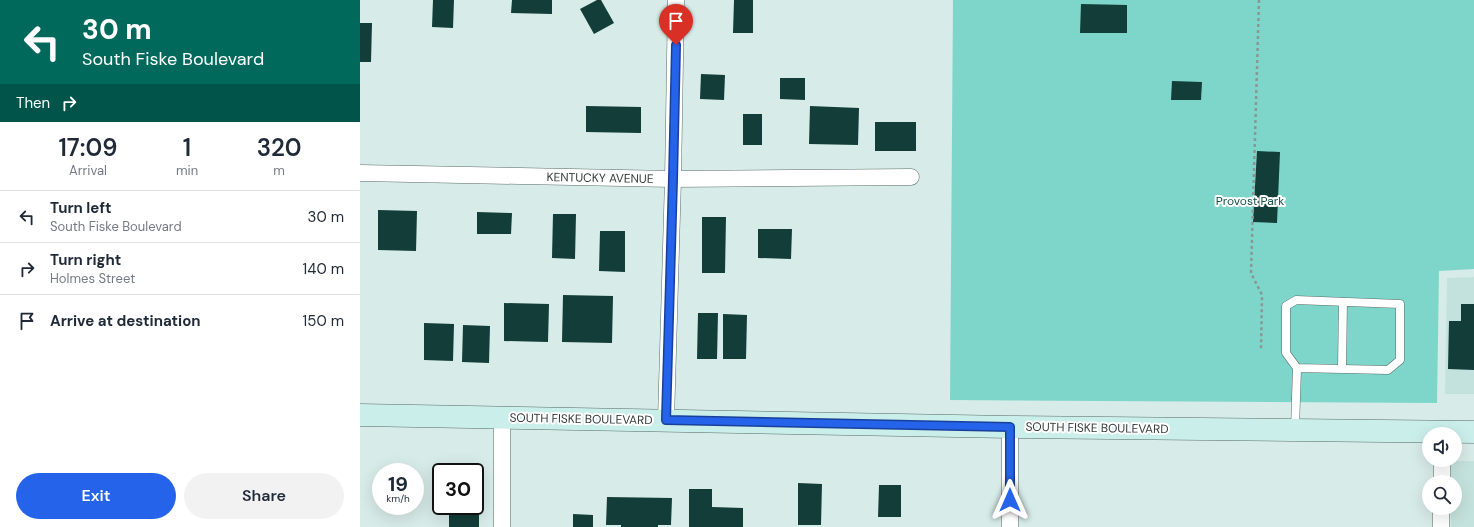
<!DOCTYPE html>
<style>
body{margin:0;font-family:"DM Sans",sans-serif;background:#f2f2f3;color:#1f2937;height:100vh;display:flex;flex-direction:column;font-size:15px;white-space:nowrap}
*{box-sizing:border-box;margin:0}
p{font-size:13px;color:#747a83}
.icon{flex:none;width:22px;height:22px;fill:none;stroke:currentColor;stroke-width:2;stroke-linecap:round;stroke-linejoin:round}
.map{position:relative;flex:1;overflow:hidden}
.drawer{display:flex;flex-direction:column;background:#fff;width:360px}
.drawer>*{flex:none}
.banner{background:#00695c;color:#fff;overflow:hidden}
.controls{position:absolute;left:1062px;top:427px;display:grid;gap:8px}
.controls a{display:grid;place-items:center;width:40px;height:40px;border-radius:50%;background:#fff;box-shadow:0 4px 16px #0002;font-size:20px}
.speed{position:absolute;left:12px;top:463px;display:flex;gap:8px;font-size:20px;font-weight:700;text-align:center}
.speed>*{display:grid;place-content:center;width:52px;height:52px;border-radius:50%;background:#fff;box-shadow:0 4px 16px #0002;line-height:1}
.speed small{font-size:10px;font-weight:400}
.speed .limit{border:2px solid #111;border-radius:6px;background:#fff;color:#111}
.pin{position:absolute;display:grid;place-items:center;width:34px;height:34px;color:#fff;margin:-41px -17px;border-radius:50% 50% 50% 0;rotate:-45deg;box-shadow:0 0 4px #0007}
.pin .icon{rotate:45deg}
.me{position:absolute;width:44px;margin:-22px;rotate:0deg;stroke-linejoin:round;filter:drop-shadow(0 0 3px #0008)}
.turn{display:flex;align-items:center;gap:14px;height:84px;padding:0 16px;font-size:18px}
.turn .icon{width:52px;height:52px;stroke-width:2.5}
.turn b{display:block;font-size:28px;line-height:34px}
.then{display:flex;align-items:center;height:38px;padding:0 16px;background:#0003;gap:8px;font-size:15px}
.eta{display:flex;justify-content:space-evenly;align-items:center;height:68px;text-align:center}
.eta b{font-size:24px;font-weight:600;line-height:28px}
.primary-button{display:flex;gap:8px;margin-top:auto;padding:8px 16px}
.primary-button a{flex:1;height:46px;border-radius:24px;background:#2563eb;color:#fff;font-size:16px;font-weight:600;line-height:46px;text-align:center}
.primary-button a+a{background:#f2f2f3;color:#1f2937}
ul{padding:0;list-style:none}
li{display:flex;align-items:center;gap:12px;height:52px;padding:0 16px;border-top:1px solid #e0e1e3}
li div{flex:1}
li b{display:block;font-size:15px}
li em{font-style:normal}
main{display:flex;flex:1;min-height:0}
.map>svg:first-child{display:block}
</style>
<main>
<section class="drawer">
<div class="banner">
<div class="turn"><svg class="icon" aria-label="left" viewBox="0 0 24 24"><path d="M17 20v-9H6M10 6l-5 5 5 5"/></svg><div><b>30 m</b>South Fiske Boulevard</div></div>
<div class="then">Then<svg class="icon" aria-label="right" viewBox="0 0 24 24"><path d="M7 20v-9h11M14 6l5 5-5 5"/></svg></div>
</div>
<div class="eta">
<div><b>17:09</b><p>Arrival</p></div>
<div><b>1</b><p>min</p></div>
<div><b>320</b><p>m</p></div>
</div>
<ul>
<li><svg class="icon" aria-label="left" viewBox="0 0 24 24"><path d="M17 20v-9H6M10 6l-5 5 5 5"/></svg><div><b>Turn left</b><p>South Fiske Boulevard</p></div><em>30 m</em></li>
<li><svg class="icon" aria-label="right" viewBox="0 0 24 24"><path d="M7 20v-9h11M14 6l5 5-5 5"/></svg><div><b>Turn right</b><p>Holmes Street</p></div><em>140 m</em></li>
<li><svg class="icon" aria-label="arrive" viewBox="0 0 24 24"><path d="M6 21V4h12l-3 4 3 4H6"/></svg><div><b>Arrive at destination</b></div><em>150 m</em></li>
</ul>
<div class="primary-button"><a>Exit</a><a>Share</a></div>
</section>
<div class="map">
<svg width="1114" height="527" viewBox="0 0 1114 527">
<rect width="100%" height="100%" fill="#d7ebe8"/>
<g fill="#c4e2dd">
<path d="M1114 277V394H1085L1087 278Z"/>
<path d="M1091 461H1114V527H1091V508H1095V482H1091Z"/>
</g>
<path fill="#7ed6ca" d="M593 0H1114V269L1079 271 1077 403 590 400Z"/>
<g fill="#123d38">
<path d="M73 0H94L93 28 72 27Z"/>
<path d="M152 0H192V14L151 13Z"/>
<path d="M237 0H241L254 23 234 34 220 9Z"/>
<path d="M374 0H393V33H373Z"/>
<path d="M721 4 767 5V33H720Z"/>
<path d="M0 23H12L11 62H0Z"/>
<path d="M341 74 365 75 364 100 340 99Z"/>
<path d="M420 78H445V100L420 99Z"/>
<path d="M812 81 842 82 841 100H811Z"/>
<path d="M226 106 281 107V133L226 132Z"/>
<path d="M450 106 499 108 498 145 449 144Z"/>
<rect x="383" y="114" width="19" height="31"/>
<rect x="515" y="122" width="41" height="29"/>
<path d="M897 151 920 152 917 223 893 222Z"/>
<path d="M18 210 57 211 56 251 18 250Z"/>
<path d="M117 212 152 213 151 234H117Z"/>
<path d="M193 214H216L215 259 192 258Z"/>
<path d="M342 217H366L365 273H342Z"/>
<path d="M398 229H432L431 259 398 258Z"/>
<path d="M240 231H265V272L239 271Z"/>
<path d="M203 295 253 296 252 343 202 342Z"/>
<path d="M144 303 189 304 188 342 144 341Z"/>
<path d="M1101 304H1114V370L1088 369 1089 321H1101Z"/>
<path d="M338 313H358L357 359H337Z"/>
<path d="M363 314 387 315 386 359H363Z"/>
<path d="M64 323 94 324 93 361 64 360Z"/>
<path d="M103 325 130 326 129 363 102 362Z"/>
<path d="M438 483 462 484 461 525H438Z"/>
<path d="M519 485H541V517H518Z"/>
<path d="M329 489H352V507L383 508V527H329Z"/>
<path d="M115 492H119V527H89V506H115Z"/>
<path d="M247 497 312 498 311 525H298V527H261V525H246Z"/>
<path d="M213 514 233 515V527H213Z"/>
</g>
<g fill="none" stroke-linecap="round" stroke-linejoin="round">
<g stroke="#5a6c69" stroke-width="9">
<g id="service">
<path d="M982 368 983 302"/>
<path d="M935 429 937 368 926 353V306L936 300 1040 304V360L1028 370 937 368"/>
</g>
</g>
<g stroke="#5a6c69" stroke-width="17">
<g id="minor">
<path d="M0 173 313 179 551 177"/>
<path d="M142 417V527"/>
<path d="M306 420 313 179 316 0"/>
<path d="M1082 482V460"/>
<path d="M650 527V427"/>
<path d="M1081 527V508"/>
</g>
</g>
<g stroke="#5a6c69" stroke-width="23">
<path id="secondary" d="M0 415 650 427 1114 432"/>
</g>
<path stroke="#899795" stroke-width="2.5" stroke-dasharray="3 3" stroke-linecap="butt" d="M899 0 891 273 902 295 901 350"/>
<use href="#service" stroke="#fff" stroke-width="8"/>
<use href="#minor" stroke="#fff" stroke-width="16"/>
<use href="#secondary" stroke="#caeeea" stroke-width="22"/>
</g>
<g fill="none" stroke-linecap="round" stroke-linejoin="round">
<g stroke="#184099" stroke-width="10">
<path id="route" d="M316 45 313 179 306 420 650 427V500"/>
</g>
<use href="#route" stroke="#2563eb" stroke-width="7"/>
</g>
<g text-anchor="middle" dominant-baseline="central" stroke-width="4" stroke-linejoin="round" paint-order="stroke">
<g font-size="12" fill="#333b39" stroke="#fff">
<text transform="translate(240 178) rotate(1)">KENTUCKY AVENUE</text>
<text transform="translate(221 419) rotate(1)">SOUTH FISKE BOULEVARD</text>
<text transform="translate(737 428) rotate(1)">SOUTH FISKE BOULEVARD</text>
</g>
<g font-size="12" fill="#165049" stroke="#fff">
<text x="890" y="201">Provost Park</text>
</g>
</g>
</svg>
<div class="controls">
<a><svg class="icon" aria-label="sound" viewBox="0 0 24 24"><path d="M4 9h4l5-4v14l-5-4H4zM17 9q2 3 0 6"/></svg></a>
<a><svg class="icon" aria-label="search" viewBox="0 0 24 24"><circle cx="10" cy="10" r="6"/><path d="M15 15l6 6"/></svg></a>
</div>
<div class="speed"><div>19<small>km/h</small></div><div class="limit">30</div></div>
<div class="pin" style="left:316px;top:45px;background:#d93025"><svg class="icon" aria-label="arrive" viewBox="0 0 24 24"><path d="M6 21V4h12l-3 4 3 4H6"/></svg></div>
<svg class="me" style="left:650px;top:500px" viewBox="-20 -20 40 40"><path d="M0-17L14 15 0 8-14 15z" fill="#2563eb" stroke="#fff" stroke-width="4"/></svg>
</div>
</main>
